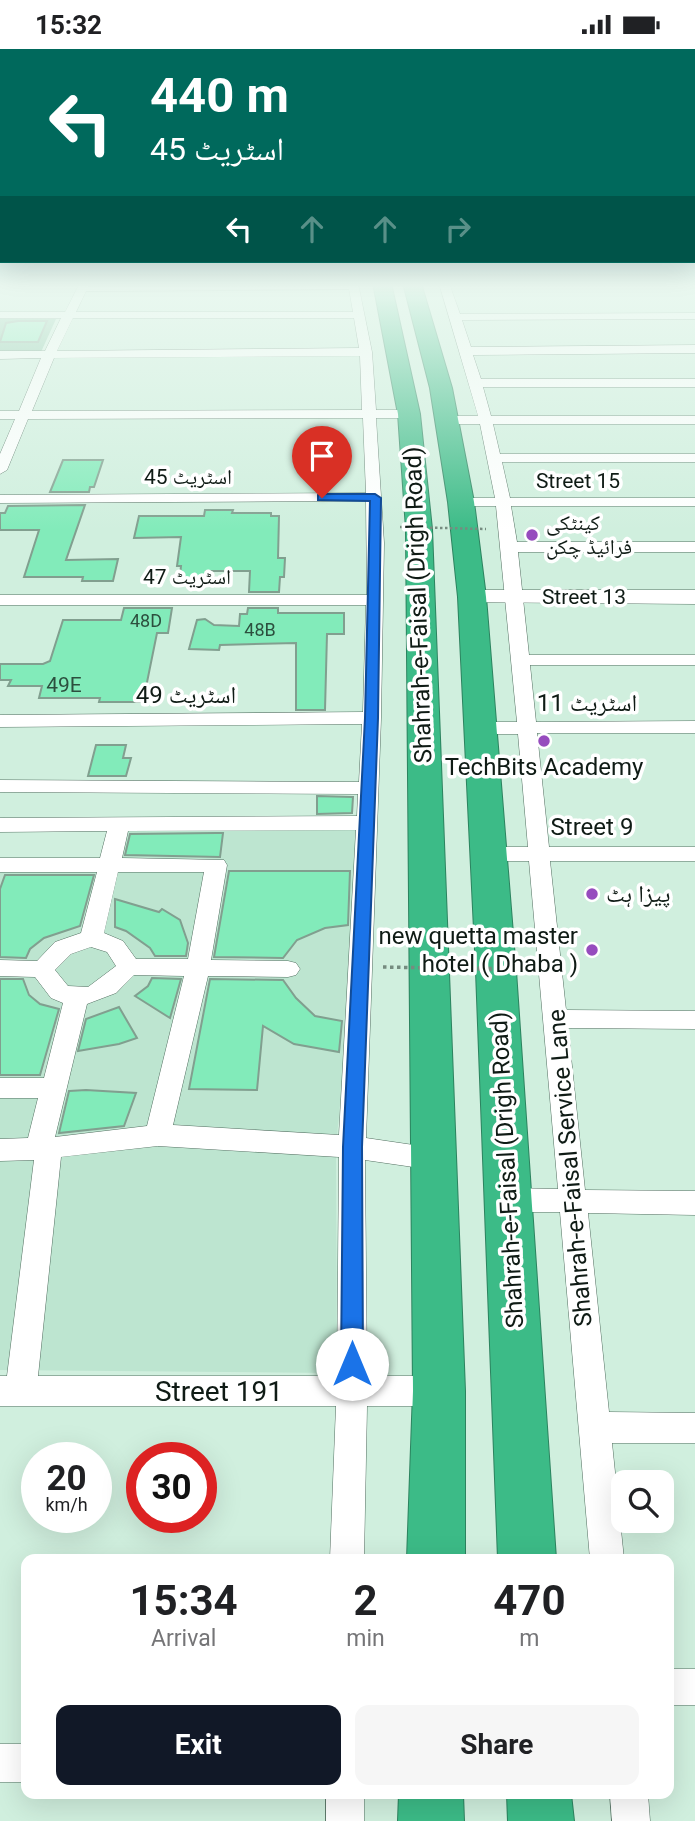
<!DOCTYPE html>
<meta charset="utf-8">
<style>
body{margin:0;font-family:Roboto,"Noto Naskh Arabic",sans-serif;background:#f6f6f6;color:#202124;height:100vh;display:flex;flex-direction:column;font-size:26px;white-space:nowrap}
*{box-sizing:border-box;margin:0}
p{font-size:23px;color:#757577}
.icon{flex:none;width:38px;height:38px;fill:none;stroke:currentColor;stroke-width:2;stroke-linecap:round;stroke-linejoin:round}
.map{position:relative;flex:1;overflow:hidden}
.panel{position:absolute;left:21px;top:1505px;width:653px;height:245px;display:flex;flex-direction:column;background:#fff;border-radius:14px;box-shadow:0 7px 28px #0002}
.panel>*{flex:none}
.banner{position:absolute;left:0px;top:0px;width:696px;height:214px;box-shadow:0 7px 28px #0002;background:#00695c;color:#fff;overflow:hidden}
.tools{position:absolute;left:611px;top:1421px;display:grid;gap:14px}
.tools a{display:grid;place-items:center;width:63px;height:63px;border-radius:14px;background:#fff;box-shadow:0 7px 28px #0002;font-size:35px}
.speed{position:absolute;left:21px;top:1393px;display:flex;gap:14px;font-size:35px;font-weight:700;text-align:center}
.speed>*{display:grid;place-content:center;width:91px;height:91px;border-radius:50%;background:#fff;box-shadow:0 7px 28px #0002;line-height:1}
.speed small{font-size:18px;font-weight:400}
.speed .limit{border:10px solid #d22;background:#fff;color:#111}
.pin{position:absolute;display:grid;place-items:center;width:60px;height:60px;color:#fff;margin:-72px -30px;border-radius:50% 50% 50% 0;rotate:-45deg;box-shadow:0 0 7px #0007}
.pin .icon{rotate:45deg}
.me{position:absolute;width:77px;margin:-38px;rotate:0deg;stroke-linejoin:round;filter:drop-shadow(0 0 5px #0008)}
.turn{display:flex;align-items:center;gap:24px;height:147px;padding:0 35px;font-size:32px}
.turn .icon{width:91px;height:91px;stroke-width:2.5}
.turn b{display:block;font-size:49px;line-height:60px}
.lanes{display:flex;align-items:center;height:66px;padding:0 35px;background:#0003;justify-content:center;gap:35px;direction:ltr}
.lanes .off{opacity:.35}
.eta{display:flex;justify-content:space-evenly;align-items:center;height:119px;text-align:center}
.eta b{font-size:42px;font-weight:700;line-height:49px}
.primary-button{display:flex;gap:14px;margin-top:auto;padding:14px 35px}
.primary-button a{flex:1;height:80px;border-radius:14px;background:#111827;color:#fff;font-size:28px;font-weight:700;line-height:80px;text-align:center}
.primary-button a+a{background:#f6f6f6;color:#202124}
.status{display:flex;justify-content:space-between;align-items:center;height:49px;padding:0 35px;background:#fff;direction:ltr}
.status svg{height:19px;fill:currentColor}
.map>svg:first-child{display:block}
</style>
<div class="status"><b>15:32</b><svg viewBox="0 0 49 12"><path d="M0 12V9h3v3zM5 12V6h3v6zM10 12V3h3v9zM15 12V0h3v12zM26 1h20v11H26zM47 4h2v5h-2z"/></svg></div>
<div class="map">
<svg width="695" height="1772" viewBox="0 0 695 1772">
<rect width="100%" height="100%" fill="#d0efde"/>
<path fill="#bde5d0" d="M369 768 336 1096 337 1324 0 1321V819L4 809H111L123 770Z"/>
<path fill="#85c3a4" d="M0 270H56L41 303H0Z"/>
<g fill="#82ebba" stroke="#819f8f" stroke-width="2">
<path d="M18 272H47L38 293H0L6 274Z"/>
<path d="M63 411H103L94 438H90L89 443H50Z"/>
<path d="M85 456 66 511 118 510 113 532H82L83 528H24L39 481H0V464H5L8 457Z"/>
<path d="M205 461H233L232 464H271V467H279L278 509H285L284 528H280L279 543H249L250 522H206L205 531H196L195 535H179L181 517H177L181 488 134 489 139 467H204Z"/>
<path d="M124 559H172L168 584H157L143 653H99L100 649H39L42 637H8L11 631H0V615H43L50 612 63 571H121Z"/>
<path d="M248 559H278V564H344V585H327L325 661H296V594L220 596 219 601 189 600 197 571 205 570 214 576 239 577 240 565H247Z"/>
<path d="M96 696H126L123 709H131L126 727H88Z"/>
<path d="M317 747 353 748 352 764 317 765Z"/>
<path d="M216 784H223L220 808 125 806 130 785Z"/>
<path d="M229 822H350L348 876 325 879 297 891 283 909 214 908Z"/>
<path d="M5 826H94L80 877 44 889 30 900 26 909 0 908V840Z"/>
<path d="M115 850 159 863 162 860 180 871 188 894 186 907H155L150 899 126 882 115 878Z"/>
<path d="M152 929 181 930 170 969 135 947 148 937Z"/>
<path d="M0 930H23L29 946 40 955 59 960 40 1026H0Z"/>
<path d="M210 930 283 931 296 949 315 967 342 972 339 1003 294 995 263 977 257 1041 189 1040Z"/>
<path d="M119 958 137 989 119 995 78 1002 86 970Z"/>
<path d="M69 1042 86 1041 136 1044 124 1077 59 1084Z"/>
</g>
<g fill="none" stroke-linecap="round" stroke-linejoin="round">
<g stroke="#536f61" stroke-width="2">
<path id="lane" d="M354 237 356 240 82 242 79 240 82 238Z"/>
</g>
<g stroke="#536f61" stroke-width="1">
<g id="street">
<path d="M80 234H90L76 263H353L348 234H358L372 303 376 361H409L416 365 409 369H376L384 494 381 669 366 1089 434 1099 443 1102 447 1110 443 1118 434 1121 365 1111 367 1327H439L450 1332 455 1342 450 1352 439 1357H367L364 1510H330L336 1357H0V1327H7L34 1111 0 1112V1090L28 1089 38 1049H0V1029H44L63 954 51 949 35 928 0 927V911L37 912 55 893 81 884 97 823H0V809H100L107 782 0 783V769L357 767 358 745 0 743V731L359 733 362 675 0 678V666L363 663 366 556H0V546H367L366 452 0 454V446L366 444 363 369 28 370 7 421 0 425V405L15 370H0V362H19L41 309 0 310V302H45L61 269H0V263H65ZM73 269H354L359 299 57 302ZM360 307 362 361 32 362 54 309ZM356 781 339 1086 173 1076 208 927 288 928 296 926 300 920 296 914 288 912 211 911 227 816 224 811 122 809 128 782ZM118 823H204L188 910H136L123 892 104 884ZM91 898 107 903 116 917 88 938 68 937 55 921 71 905ZM134 926 184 927 147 1077 55 1088 87 955 116 944ZM158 1097 339 1108 337 1327H38L61 1108Z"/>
<path d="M439 234H449L460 265 695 264V270L462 271 471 298 695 296V304L473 306 481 330H695V338H483L491 367H695V375H493L500 405H695V413H502L510 449H695V457H511L517 493H695V503H518L529 606H695V616H530L536 673 695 672V684H537L549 798H695V812H550L566 961 695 962V980L568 979 585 1141 695 1142V1166L588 1164 609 1363 695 1364V1394H612L624 1510H590L560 1163H508L498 1159 494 1151 498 1143 508 1139 558 1140 529 812H489L478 805 489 798H528L518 685H479L470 679 479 673H517L496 457H461L454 453 461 449H495L480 375H447L440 371 447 367H478Z"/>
<rect x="668" y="1620" width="27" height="36"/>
<rect x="0" y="1695" width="26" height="38"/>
<rect x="326" y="1745" width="38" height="27"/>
<path d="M610 1745H648L650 1772H612Z"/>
</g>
</g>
<g stroke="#536f61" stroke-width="1">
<path id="secondary" d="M472 541H695V555L464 553 460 548 464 543Z"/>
</g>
<g stroke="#2c835f" stroke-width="2">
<g id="highway">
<path d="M373 234H391L420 365 432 480 465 1342V1510H407L413 1342 406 480 398 365Z"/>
<path d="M403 234H421L452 339 474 453 486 548 516 922 556 1510H498L476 922 458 548 448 453 430 339Z"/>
<path d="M399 1745H463L464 1772H398Z"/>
<path d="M507 1745H571L574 1772H508Z"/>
</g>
</g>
<use href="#lane" fill="#fff" fill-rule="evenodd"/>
<use href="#street" fill="#fff" fill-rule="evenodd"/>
<use href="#secondary" fill="#fff" fill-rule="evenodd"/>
<use href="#highway" fill="#3cbb87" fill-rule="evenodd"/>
<path stroke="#758b7f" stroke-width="2.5" stroke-dasharray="2.5 2.5" stroke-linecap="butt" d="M400 478 486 480"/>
<path stroke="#758b7f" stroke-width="3.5" stroke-dasharray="3.5 3.5" stroke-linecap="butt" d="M383 918 541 921"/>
<path stroke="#758b7f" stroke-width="4.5" stroke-dasharray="4.5 4.5" stroke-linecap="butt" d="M451 919 541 921"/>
</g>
<linearGradient id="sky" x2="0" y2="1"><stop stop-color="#67b3c0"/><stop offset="0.49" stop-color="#eaf8f0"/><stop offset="1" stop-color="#eaf8f0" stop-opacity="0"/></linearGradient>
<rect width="695" height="482" fill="url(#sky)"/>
<path fill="#1a73e8" stroke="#114b97" stroke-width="2" d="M322 445H375L381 449 378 669 362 1098 363 1315 359 1322 352 1325 344 1322 341 1315 343 1098 365 669 370 452 318 451V446Z"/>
<g fill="#964cbe" stroke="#fff" stroke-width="2.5">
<circle cx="532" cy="486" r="7"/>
<circle cx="544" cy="692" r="7"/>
<circle cx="592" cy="845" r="7"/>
<circle cx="592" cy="901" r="7"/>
</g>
<g text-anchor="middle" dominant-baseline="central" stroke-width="7" stroke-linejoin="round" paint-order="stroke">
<g font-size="18" fill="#2c4f3e">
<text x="146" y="571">48D</text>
<text x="260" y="580">48B</text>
</g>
<g font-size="21" fill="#0f1b15" stroke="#fff">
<text x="188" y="428">اسٹریٹ 45</text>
<text x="578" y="432">Street 15</text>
<text x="187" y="528">اسٹریٹ 47</text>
<text x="584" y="548">Street 13</text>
</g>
<g font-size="21" fill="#0f1b15" stroke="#fff" text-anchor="start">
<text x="546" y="474">کینٹکی<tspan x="546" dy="24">فرائیڈ چکن</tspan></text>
</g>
<g font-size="21" fill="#2c4f3e">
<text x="64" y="636">49E</text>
</g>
<g font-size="24" fill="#0f1b15" stroke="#fff">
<text transform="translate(418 556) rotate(-92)">Shahrah-e-Faisal (Drigh Road)</text>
<text x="186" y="646">اسٹریٹ 49</text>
<text x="587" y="654">اسٹریٹ 11</text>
<text x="592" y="778">Street 9</text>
<text transform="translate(570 1119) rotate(-95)">Shahrah-e-Faisal Service Lane</text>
<text transform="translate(507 1121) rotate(-93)">Shahrah-e-Faisal (Drigh Road)</text>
</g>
<g font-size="24" fill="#0f1b15" stroke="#fff">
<text x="544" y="718">TechBits Academy</text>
<text x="606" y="845" text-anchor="start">پیزا ہٹ</text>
<text x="578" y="887" text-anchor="end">new quetta master<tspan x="578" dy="28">hotel ( Dhaba )</tspan></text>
</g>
<g font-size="28" fill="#0f1b15" stroke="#fff">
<text x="219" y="1342">Street 191</text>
</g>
</g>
</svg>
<div class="tools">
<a><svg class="icon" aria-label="search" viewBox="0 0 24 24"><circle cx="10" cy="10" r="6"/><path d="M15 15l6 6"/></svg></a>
</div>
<div class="speed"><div>20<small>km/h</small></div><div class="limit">30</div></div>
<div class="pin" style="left:322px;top:449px;background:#d93025"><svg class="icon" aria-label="arrive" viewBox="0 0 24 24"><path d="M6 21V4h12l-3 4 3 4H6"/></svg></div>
<svg class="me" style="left:352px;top:1315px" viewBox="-20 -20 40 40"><circle r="19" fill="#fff"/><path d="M0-13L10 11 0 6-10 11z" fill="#1a73e8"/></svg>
<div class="banner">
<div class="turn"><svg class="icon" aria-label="left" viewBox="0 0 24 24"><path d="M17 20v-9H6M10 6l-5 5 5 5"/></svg><div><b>440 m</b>اسٹریٹ 45</div></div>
<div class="lanes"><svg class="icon" aria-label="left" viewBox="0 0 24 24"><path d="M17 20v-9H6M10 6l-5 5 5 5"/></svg><svg class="icon off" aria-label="ahead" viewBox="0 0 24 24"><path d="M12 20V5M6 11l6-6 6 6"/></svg><svg class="icon off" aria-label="ahead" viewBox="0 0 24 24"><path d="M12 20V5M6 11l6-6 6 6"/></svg><svg class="icon off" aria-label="right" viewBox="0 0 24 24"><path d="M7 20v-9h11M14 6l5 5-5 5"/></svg></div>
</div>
<section class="panel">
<div class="eta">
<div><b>15:34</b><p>Arrival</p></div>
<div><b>2</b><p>min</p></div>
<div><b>470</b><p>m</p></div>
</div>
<div class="primary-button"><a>Exit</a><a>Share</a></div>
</section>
</div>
